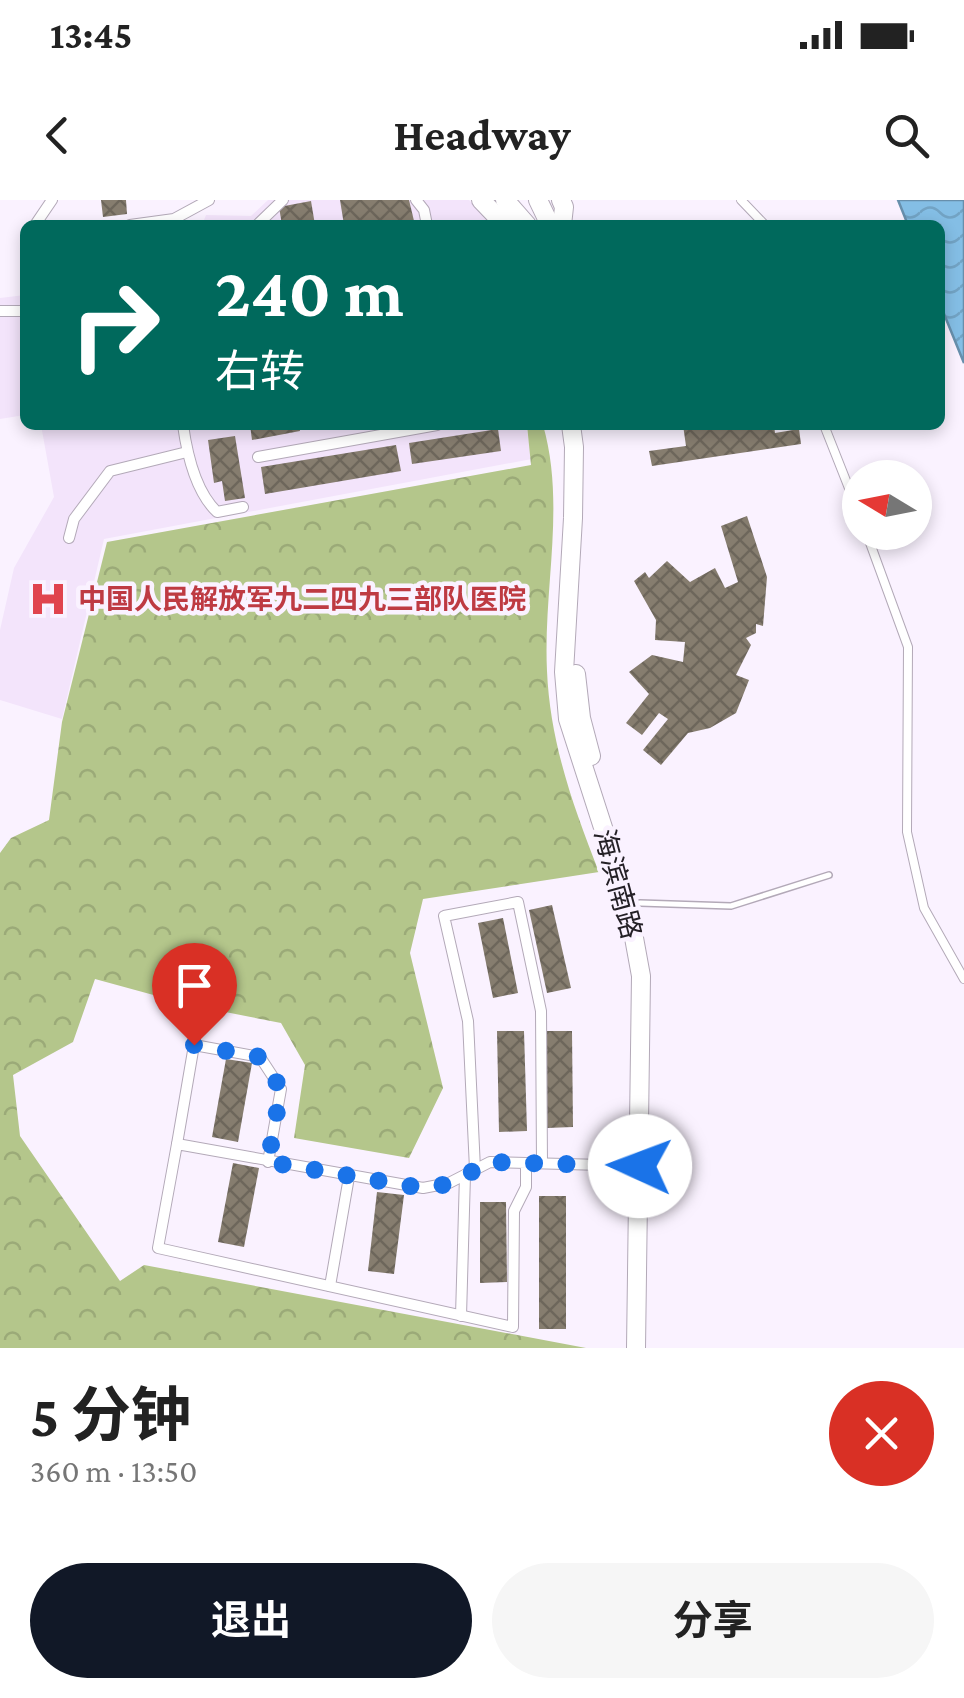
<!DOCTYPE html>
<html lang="zh">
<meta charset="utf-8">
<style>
body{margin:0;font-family:"Crimson Pro","Noto Sans SC",serif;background:#f6f6f6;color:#222;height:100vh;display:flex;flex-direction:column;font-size:38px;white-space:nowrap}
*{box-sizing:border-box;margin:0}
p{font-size:32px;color:#767676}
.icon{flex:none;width:55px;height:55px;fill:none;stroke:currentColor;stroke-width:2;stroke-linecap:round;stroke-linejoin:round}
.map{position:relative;height:1148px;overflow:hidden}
.sheet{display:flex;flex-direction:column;background:#fff;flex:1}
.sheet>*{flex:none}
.banner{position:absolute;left:20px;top:20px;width:925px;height:210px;border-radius:15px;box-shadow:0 5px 15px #0003;background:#00695c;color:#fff;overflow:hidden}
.needle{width:65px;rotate:280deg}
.controls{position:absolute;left:842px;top:260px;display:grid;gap:20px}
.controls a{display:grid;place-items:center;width:90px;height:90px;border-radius:50%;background:#fff;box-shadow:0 5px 15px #0003;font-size:50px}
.pin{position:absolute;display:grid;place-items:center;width:85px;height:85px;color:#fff;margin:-102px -42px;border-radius:50% 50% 50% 0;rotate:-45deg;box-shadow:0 0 10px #0007}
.pin .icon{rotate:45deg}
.me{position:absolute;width:110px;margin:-55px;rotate:272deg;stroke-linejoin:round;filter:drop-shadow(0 0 8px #0008)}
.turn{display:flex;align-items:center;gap:35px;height:210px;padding:0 30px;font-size:45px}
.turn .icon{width:130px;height:130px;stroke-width:2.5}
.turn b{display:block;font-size:70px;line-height:85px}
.round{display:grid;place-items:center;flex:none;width:105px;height:105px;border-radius:52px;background:#f6f6f6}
.overview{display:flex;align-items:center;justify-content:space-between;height:170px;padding:0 30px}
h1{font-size:60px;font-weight:700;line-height:75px}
.action{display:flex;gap:20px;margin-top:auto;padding:20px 30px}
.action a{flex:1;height:115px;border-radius:60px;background:#111827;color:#fff;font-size:40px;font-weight:700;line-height:115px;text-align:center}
.action a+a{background:#f6f6f6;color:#222}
.status{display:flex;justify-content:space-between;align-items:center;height:70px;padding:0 50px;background:#fff;direction:ltr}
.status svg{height:28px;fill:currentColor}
header{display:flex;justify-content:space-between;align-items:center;height:130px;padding:0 30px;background:#fff;font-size:45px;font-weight:700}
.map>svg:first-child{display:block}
</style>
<div class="status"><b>13:45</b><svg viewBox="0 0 49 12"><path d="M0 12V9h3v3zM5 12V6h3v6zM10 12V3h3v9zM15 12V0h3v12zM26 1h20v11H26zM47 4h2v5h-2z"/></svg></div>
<header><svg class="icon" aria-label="back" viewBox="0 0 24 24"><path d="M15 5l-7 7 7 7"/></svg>Headway<svg class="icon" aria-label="search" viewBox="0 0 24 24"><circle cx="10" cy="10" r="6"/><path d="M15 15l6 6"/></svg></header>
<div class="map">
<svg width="964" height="1148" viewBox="0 0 964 1148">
<defs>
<pattern id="forest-crowns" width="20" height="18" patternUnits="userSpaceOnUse" patternTransform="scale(2.5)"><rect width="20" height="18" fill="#b4c68b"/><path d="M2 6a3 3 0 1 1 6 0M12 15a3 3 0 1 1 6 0" fill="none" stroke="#9baa78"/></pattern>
<pattern id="water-waves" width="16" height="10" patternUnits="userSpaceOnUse" patternTransform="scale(2.5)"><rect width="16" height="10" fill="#84bee5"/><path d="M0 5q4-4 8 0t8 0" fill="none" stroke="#72a3c4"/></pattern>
<pattern id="building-cross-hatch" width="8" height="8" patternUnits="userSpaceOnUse" patternTransform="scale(2.5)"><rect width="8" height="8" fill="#867d6f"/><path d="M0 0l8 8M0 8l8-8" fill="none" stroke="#6d665b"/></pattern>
</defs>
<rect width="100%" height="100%" fill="#faf2ff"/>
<g fill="#f3e4fb">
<path d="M268 0H469L493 25H202L206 15 251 16Z"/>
<path d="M25 95V215L0 219V98Z"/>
<path d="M41 225H526L532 259 104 339 62 519 0 500V430L14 368 54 297Z"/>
</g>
<path fill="url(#forest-crowns)" d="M527 225H543C566 305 543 388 547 471 550 542 573 606 599 672L423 699 410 753 443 888 409 958 294 938 305 865 281 823 190 805 95 779 73 842 13 875 20 936 120 1081 144 1065 586 1148H0V653L11 638 49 620 62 522 107 342 531 265Z"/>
<path fill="url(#water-waves)" stroke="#678fac" stroke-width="2.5" d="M898 0H964V163L940 104V25H908Z"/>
<g fill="url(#building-cross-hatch)">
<path d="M101 0H126L127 14 103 17Z"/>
<path d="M340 0H409L415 25H344Z"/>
<path d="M311 1 315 25H282L279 7Z"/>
<path d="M250 225H299L300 231 252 240Z"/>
<path d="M683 225H774L775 233 799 229 801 244 652 266 649 251 686 246Z"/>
<path d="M498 229 501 251 412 264 409 243Z"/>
<path d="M235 236 245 298 225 301 222 281 214 283 208 240Z"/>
<path d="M396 245 401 271 265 294 261 267Z"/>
<path d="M747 316 767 377 763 426 756 424V433L746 438 751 445 736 475 749 480 736 513 710 528 688 533 661 565 643 550 668 519 659 513 642 535 626 523 649 494 629 472 652 455 683 462 685 442 655 440 656 420 634 381 645 372 649 378 667 361 690 382 715 368 725 388 738 382 721 326Z"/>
<path d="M552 705 571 788 547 793 529 710Z"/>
<path d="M503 718 518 793 493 798 478 723Z"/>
<path d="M497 831H524L527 931 499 932Z"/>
<path d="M546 831H572L573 927 547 928Z"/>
<path d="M226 859 252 863 238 942 212 937Z"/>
<path d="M233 963 259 968 244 1047 218 1042Z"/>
<path d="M377 992 404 995 394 1074 368 1071Z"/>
<rect x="539" y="996" width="27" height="133"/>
<path d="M480 1002H506L507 1082 480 1083Z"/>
</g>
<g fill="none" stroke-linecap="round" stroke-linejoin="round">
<g stroke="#b3a9b8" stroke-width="8">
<path id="service" d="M640 703 731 706 829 675"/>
</g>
<g stroke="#b3a9b8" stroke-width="10">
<g id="pedestrian">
<path d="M741 0 765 25"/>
<path d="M824 225 860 316"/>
<path d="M866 332 908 447 907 632 924 708 964 779"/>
</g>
</g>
<g stroke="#b3a9b8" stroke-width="12">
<g id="minor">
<path d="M416 0 424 10 427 25"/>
<path d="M35 25 52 0"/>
<path d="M130 25 174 19 209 0"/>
<path d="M257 25 283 0"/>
<path d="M0 111H25"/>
<path d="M183 225C187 254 195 291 217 312L243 307"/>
<path d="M258 257 437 225"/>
<path d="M69 338 74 319 110 271 187 252"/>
<path d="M177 944 194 845 260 857 281 889 268 962"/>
<path d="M526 963V987L514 1011 513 1127 158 1048 177 944 423 988 449 983 490 962 640 966"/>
<path d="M475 969 468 821 444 716 518 702 541 811 542 963"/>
<path d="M330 1086 349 977"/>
<path d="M461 1116 465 975"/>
</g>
</g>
<g stroke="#b3a9b8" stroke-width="20">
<g id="trunk">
<path d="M481 0 505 25"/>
<path d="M505 0 527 25"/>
<path d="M538 0 550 25"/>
<path d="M561 0 564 7 562 25"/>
<path d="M571 225 574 247 573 318 564 472 568 519 628 705 641 776 636 1148"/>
<path d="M576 474 581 518 591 556"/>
</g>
</g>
<use href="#service" stroke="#fff" stroke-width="5"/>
<use href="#pedestrian" stroke="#fff" stroke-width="8"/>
<use href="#minor" stroke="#fff" stroke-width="10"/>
<use href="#trunk" stroke="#fff" stroke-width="18"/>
</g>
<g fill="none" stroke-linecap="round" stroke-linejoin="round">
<path stroke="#1a73e8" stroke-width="18" stroke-dasharray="0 32.4" d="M194 845 260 857 281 889 268 962 422 988 449 984 490 962 640 966"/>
</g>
<defs>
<g id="hospital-bare" transform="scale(3)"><path d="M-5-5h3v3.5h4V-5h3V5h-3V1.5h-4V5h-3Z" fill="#e0444e" stroke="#faf2ff" stroke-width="2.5" paint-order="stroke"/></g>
</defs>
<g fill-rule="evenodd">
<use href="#hospital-bare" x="48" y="399"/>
</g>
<g text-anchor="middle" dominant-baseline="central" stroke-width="9" stroke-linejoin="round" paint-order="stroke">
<g font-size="28" font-weight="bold" fill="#be3a42" stroke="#faf2ff" text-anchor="start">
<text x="78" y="399">中国人民解放军九二四九三部队医院</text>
</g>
<g font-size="28" fill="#242026" stroke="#faf2ff">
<text transform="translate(618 684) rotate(75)">海滨南路</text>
</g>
</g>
</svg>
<div class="controls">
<a><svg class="needle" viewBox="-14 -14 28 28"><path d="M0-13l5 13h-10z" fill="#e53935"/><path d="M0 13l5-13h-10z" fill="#767676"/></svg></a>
</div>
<div class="pin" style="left:194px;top:845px;background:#d93025"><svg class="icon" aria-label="arrive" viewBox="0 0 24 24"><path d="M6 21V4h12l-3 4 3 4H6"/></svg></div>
<svg class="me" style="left:640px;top:966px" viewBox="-20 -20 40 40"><circle r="19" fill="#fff"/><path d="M0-13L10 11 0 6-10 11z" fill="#1a73e8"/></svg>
<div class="banner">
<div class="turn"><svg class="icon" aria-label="right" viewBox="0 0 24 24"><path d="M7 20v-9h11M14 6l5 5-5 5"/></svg><div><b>240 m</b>右转</div></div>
</div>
</div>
<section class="sheet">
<div class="overview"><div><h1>5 分钟</h1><p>360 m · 13:50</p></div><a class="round" style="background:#d93025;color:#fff"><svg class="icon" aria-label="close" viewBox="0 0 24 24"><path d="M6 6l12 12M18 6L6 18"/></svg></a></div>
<div class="action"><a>退出</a><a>分享</a></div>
</section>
